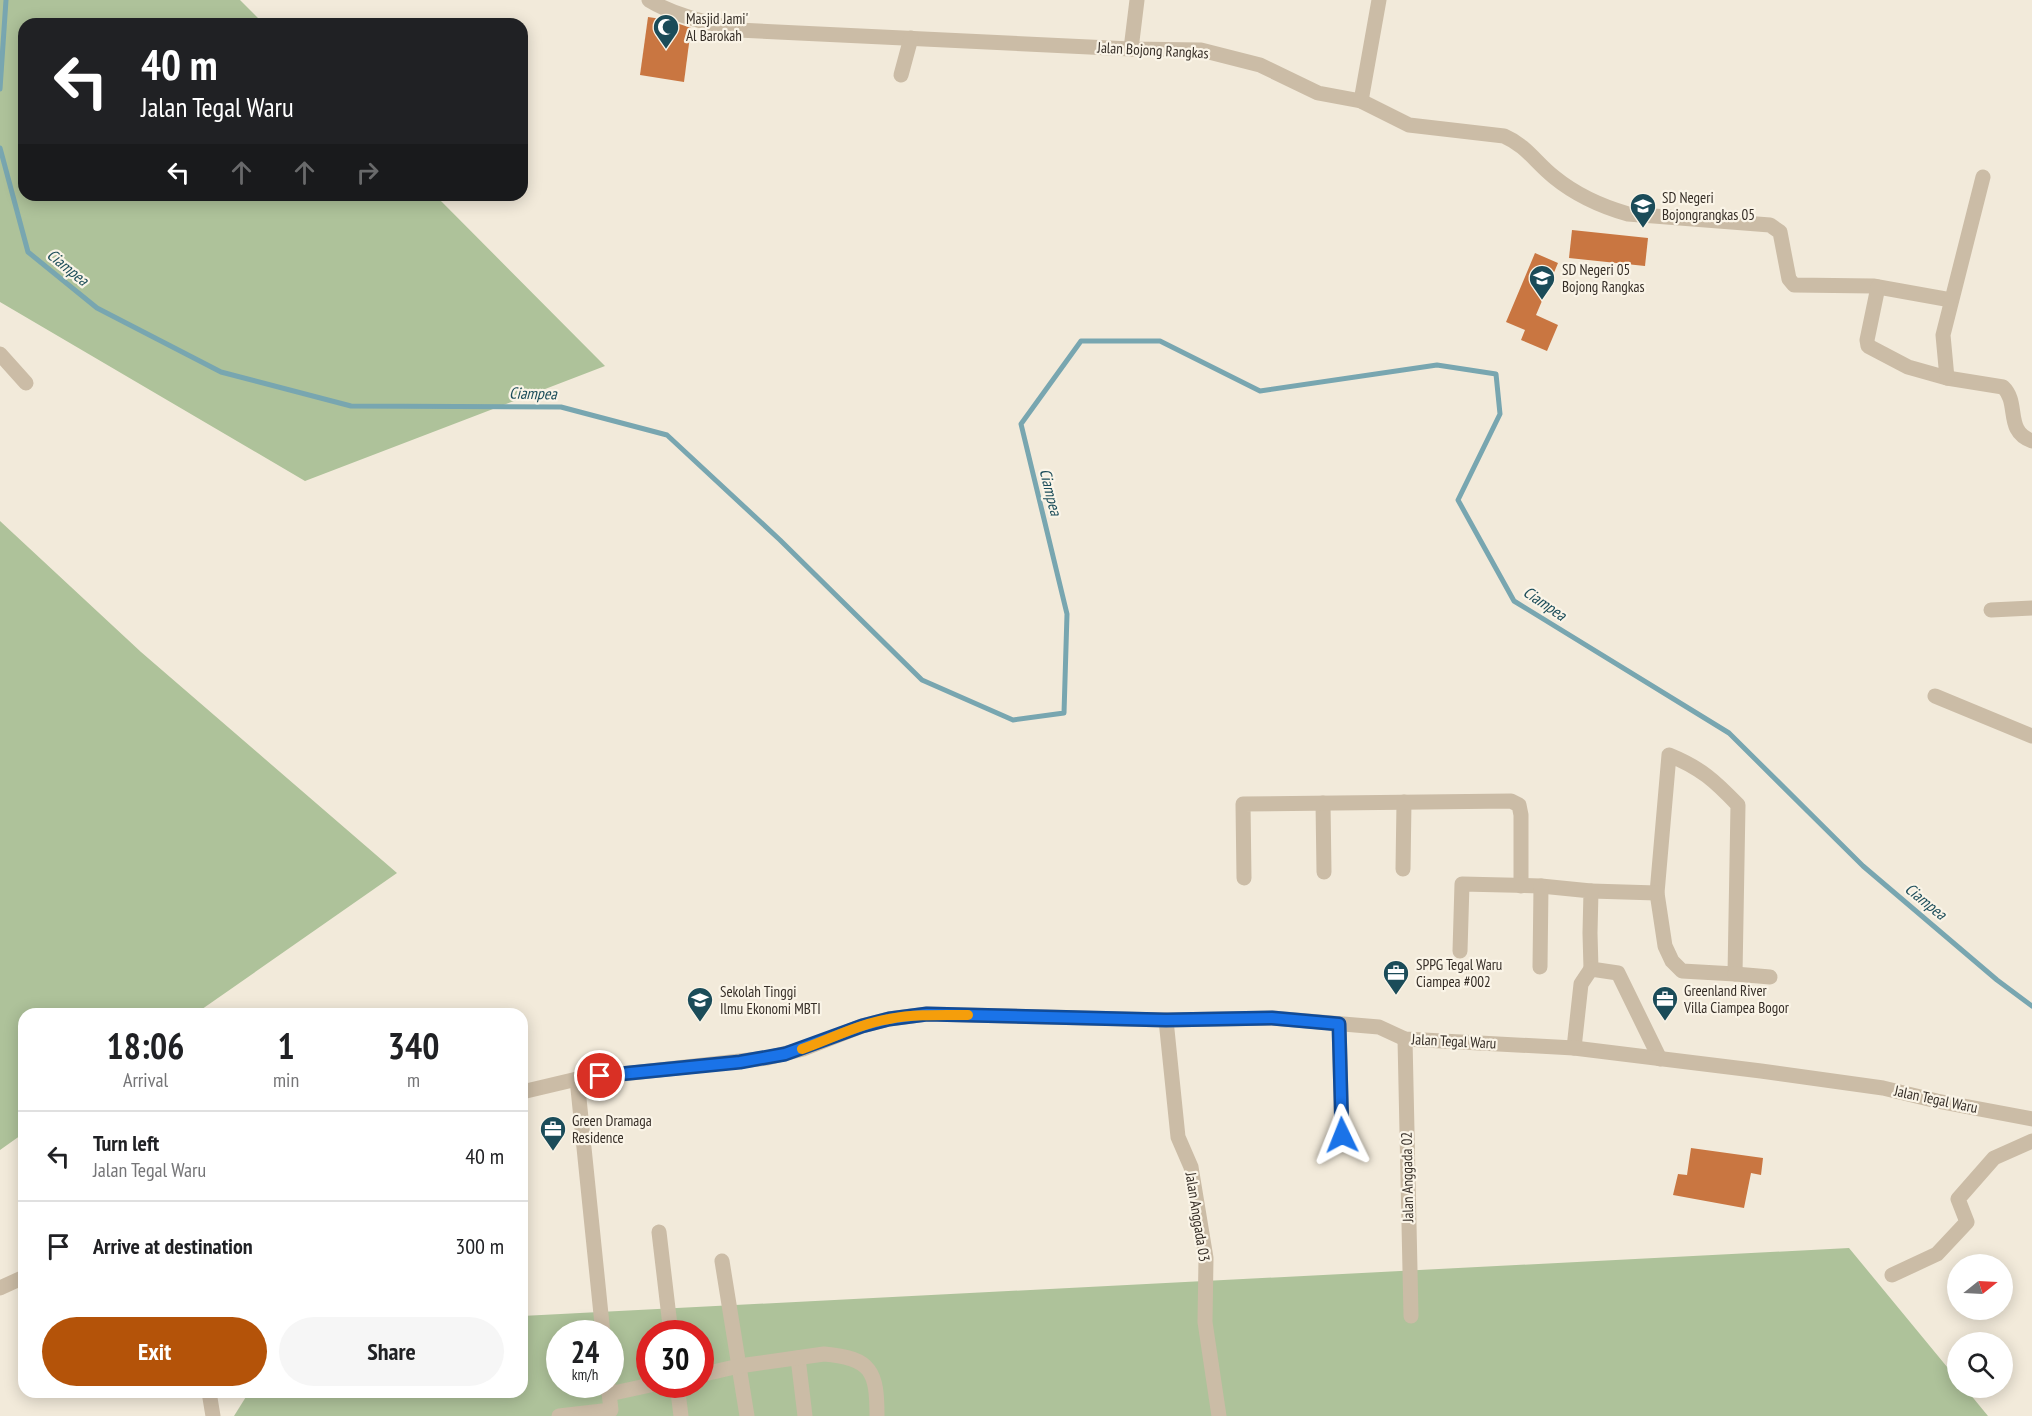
<!DOCTYPE html>
<style>
body{margin:0;font-family:"PT Sans Narrow",sans-serif;background:#f6f6f6;color:#202124;height:100vh;display:flex;flex-direction:column;font-size:22px;white-space:nowrap}
*{box-sizing:border-box;margin:0}
p{font-size:20px;color:#757577}
.icon{flex:none;width:33px;height:33px;fill:none;stroke:currentColor;stroke-width:2;stroke-linecap:round;stroke-linejoin:round}
.map{position:relative;flex:1;overflow:hidden}
.drawer{position:absolute;left:18px;top:1008px;width:510px;height:390px;display:flex;flex-direction:column;background:#fff;border-radius:18px;box-shadow:0 3px 15px #0003}
.drawer>*{flex:none}
.guide{position:absolute;left:18px;top:18px;width:510px;height:183px;border-radius:18px;box-shadow:0 3px 15px #0003;background:#202124;color:#fff;overflow:hidden}
.needle{width:39px;rotate:72deg}
.tools{position:absolute;left:1947px;top:1254px;display:grid;gap:12px}
.tools a{display:grid;place-items:center;width:66px;height:66px;border-radius:50%;background:#fff;box-shadow:0 3px 15px #0003;font-size:30px}
.speed{position:absolute;left:546px;top:1320px;display:flex;gap:12px;font-size:30px;font-weight:700;text-align:center}
.speed>*{display:grid;place-content:center;width:78px;height:78px;border-radius:50%;background:#fff;box-shadow:0 3px 15px #0003;line-height:1}
.speed small{font-size:15px;font-weight:400}
.speed .limit{border:9px solid #d22;background:#fff;color:#111}
.pin{position:absolute;display:grid;place-items:center;width:51px;height:51px;color:#fff;margin:-26px;border:3px solid #fff;border-radius:50%;box-shadow:0 2px 6px #0007}
.me{position:absolute;width:66px;margin:-33px;rotate:358deg;stroke-linejoin:round;filter:drop-shadow(0 0 4px #0008)}
.turn{display:flex;align-items:center;gap:21px;height:126px;padding:0 24px;font-size:27px}
.turn .icon{width:78px;height:78px;stroke-width:2.5}
.turn b{display:block;font-size:42px;line-height:51px}
.lanes{display:flex;align-items:center;height:57px;padding:0 24px;background:#0003;justify-content:center;gap:30px;direction:ltr}
.lanes .off{opacity:.35}
.eta{display:flex;justify-content:space-evenly;align-items:center;height:102px;text-align:center}
.eta b{font-size:36px;font-weight:700;line-height:42px}
.cta{display:flex;gap:12px;margin-top:auto;padding:12px 24px}
.cta a{flex:1;height:69px;border-radius:36px;background:#b45309;color:#fff;font-size:24px;font-weight:700;line-height:69px;text-align:center}
.cta a+a{background:#f6f6f6;color:#202124}
ul{padding:0;list-style:none}
li{display:flex;align-items:center;gap:18px;height:90px;padding:0 24px;border-top:2px solid #e0e0e0}
li div{flex:1}
li b{display:block;font-size:22px}
li em{font-style:normal}
.map>svg:first-child{display:block}
</style>
<div class="map">
<svg width="2032" height="1416" viewBox="0 0 2032 1416">
<rect width="100%" height="100%" fill="#f2eada"/>
<g fill="#aec29a" fill-rule="evenodd">
<path d="M0 0H240L264 24H24V195H435L605 366 305 481 0 302Z"/>
<path d="M0 521 141 652 397 873 195 1014H24V1133L0 1150Z"/>
<path d="M1849 1248 1957 1379 1958 1388H1965L1988 1416H234L249 1392H522V1316ZM560 1334H610V1384H560ZM650 1334H700V1384H650Z"/>
</g>
<g fill="none" stroke-linecap="round" stroke-linejoin="round">
<g stroke="#78a6b0" stroke-width="5">
<path d="M0 89 6 0"/>
<path d="M0 148 28 252 97 308 221 372 351 406 561 407 667 435 780 540 922 680 1013 720 1064 713 1067 614 1021 424 1081 341H1160L1260 391 1437 365 1496 374 1500 414 1458 500 1514 601 1729 733 1863 866 1997 980 2032 1006"/>
</g>
</g>
<g fill="#c97641">
<path d="M648 17 668 20 691 28 684 82 640 75Z"/>
<path d="M1572 230 1648 238 1645 266 1569 258Z"/>
<path d="M1535 253 1558 263 1536 315 1558 325 1547 351 1521 340 1525 330 1506 322Z"/>
<path d="M1691 1148 1763 1158 1761 1175 1751 1173 1744 1208 1673 1195 1678 1174 1687 1175Z"/>
</g>
<g fill="none" stroke-linecap="round" stroke-linejoin="round">
<g stroke="#cbbca6" stroke-width="15">
<path d="M649 0C675 16 709 23 738 30L1131 49 1201 50 1260 65 1318 93 1361 101 1409 125 1504 136C1527 146 1535 162 1554 177 1576 195 1600 206 1628 214L1770 225 1780 232 1789 279 1794 285 1873 286 1951 300"/>
<path d="M1131 49 1137 0"/>
<path d="M901 75 911 38"/>
<path d="M1361 101 1379 0"/>
<path d="M1878 287 1867 340 1868 346 1908 367 1947 378 2003 387C2020 403 2004 431 2032 441"/>
<path d="M0 354 26 383"/>
<path d="M1947 378 1943 335 1983 177"/>
<path d="M1991 610 2032 608"/>
<path d="M1935 696 2032 736"/>
<path d="M1669 755C1701 768 1715 781 1738 805L1735 974 1682 971 1672 961 1665 946 1657 893Z"/>
<path d="M1323 803 1324 872"/>
<path d="M1403 869 1404 802"/>
<path d="M1244 878 1243 804 1511 801 1519 805 1521 815V886"/>
<path d="M1591 891 1657 893"/>
<path d="M1460 951 1462 884 1541 886 1591 891 1590 933 1591 969 1618 973 1660 1059"/>
<path d="M1540 967 1541 886"/>
<path d="M1735 974 1770 977"/>
<path d="M1166 1020 1178 1137 1191 1167 1206 1258 1205 1322 1219 1416"/>
<path d="M1339 1024 1342 1135"/>
<path d="M1405 1039 1411 1316"/>
<path d="M1574 1048 1581 984 1591 969"/>
<path d="M577 1079 603 1334"/>
<path d="M522 1092 577 1079 767 1058 803 1049 862 1026 889 1019 927 1014 1166 1020 1272 1018 1379 1027 1405 1039 1574 1048 1761 1071 1883 1088 1937 1101 2032 1119"/>
<path d="M659 1232 671 1334"/>
<path d="M722 1261 747 1416"/>
<path d="M1892 1275 1937 1254 1967 1222 1958 1199 1994 1158 2032 1141"/>
<path d="M0 1288 24 1277"/>
<path d="M798 1358 805 1416"/>
<path d="M700 1375 739 1366 824 1354C872 1358 877 1372 877 1416"/>
<path d="M677 1384 681 1416"/>
<path d="M209 1392 213 1416"/>
<path d="M609 1394 655 1384"/>
<path d="M559 1416 611 1410 608 1384"/>
</g>
</g>
<g fill="none" stroke-linecap="round" stroke-linejoin="round">
<g stroke="#114b97" stroke-width="15">
<path id="route" d="M600 1076 740 1062 785 1054 862 1026 889 1019 927 1014 1166 1020 1272 1018 1339 1024 1342 1135"/>
</g>
<use href="#route" stroke="#1a73e8" stroke-width="10"/>
<path stroke="#f59e0b" stroke-width="10" d="M802 1049C830 1039 859 1024 889 1019 915 1014 941 1015 968 1015"/>
</g>
<defs>
<g id="mosque-pin" transform="scale(1.35)"><path d="M0 17L-7.5 6A9.5 9.5 0 1 1 7.5 6Z" fill="#1b4c59" stroke="#faf4e7"/><path d="M3.5-4.9A6 6 0 1 0 3.5 4.9A5 5 0 1 1 3.5-4.9Z" fill="#fff"/></g>
<g id="school-pin" transform="scale(1.35)"><path d="M0 17L-7.5 6A9.5 9.5 0 1 1 7.5 6Z" fill="#1b4c59" stroke="#faf4e7"/><path d="M0-5L7-2L0 1L-7-2ZM-4 1L0 2.5L4 1V4Q0 6-4 4Z" fill="#fff"/></g>
<g id="office-pin" transform="scale(1.35)"><path d="M0 17L-7.5 6A9.5 9.5 0 1 1 7.5 6Z" fill="#1b4c59" stroke="#faf4e7"/><path d="M-6-3h4V-5.5h4V-3h4V5H-6ZM-1-4.5V-3h2v-1.5ZM-6 0V1H6V0Z" fill="#fff"/></g>
<g id="university-pin" transform="scale(1.35)"><path d="M0 17L-7.5 6A9.5 9.5 0 1 1 7.5 6Z" fill="#1b4c59" stroke="#faf4e7"/><path d="M0-5L7-2L0 1L-7-2ZM-4 1L0 2.5L4 1V4Q0 6-4 4Z" fill="#fff"/></g>
</defs>
<g fill-rule="evenodd">
<use href="#mosque-pin" x="666" y="27"/>
<use href="#school-pin" x="1643" y="206"/>
<use href="#school-pin" x="1542" y="278"/>
<use href="#office-pin" x="1396" y="973"/>
<use href="#office-pin" x="1665" y="999"/>
<use href="#university-pin" x="700" y="1000"/>
<use href="#office-pin" x="553" y="1129"/>
</g>
<g text-anchor="middle" dominant-baseline="central" stroke-width="4.5" stroke-linejoin="round" paint-order="stroke">
<g font-size="15" fill="#362e27" stroke="#faf4e7" text-anchor="start">
<text x="686" y="18">Masjid Jami'<tspan x="686" dy="17">Al Barokah</tspan></text>
<text x="1662" y="197">SD Negeri<tspan x="1662" dy="17">Bojongrangkas 05</tspan></text>
<text x="1562" y="269">SD Negeri 05<tspan x="1562" dy="17">Bojong Rangkas</tspan></text>
<text x="1416" y="964">SPPG Tegal Waru<tspan x="1416" dy="17">Ciampea #002</tspan></text>
<text x="1684" y="990">Greenland River<tspan x="1684" dy="17">Villa Ciampea Bogor</tspan></text>
<text x="720" y="991">Sekolah Tinggi<tspan x="720" dy="17">Ilmu Ekonomi MBTI</tspan></text>
<text x="572" y="1120">Green Dramaga<tspan x="572" dy="17">Residence</tspan></text>
</g>
<g font-size="15" fill="#362e27" stroke="#faf4e7">
<text transform="translate(1153 50) rotate(3)">Jalan Bojong Rangkas</text>
<text transform="translate(1454 1041) rotate(3)">Jalan Tegal Waru</text>
<text transform="translate(1936 1099) rotate(12)">Jalan Tegal Waru</text>
<text transform="translate(1407 1177) rotate(-91)">Jalan Anggada 02</text>
<text transform="translate(1198 1217) rotate(81)">Jalan Anggada 03</text>
</g>
<g font-size="16" font-style="italic" fill="#1b4c59" stroke="#faf4e7">
<text transform="translate(68 267) rotate(39)">Ciampea</text>
<text transform="translate(533 393) rotate(1)">Ciampea</text>
<text transform="translate(1051 492) rotate(76)">Ciampea</text>
<text transform="translate(1545 603) rotate(34)">Ciampea</text>
<text transform="translate(1926 901) rotate(39)">Ciampea</text>
</g>
</g>
</svg>
<div class="tools">
<a><svg class="needle" viewBox="-14 -14 28 28"><path d="M0-13l5 13h-10z" fill="#e53935"/><path d="M0 13l5-13h-10z" fill="#757577"/></svg></a>
<a><svg class="icon" aria-label="search" viewBox="0 0 24 24"><circle cx="10" cy="10" r="6"/><path d="M15 15l6 6"/></svg></a>
</div>
<div class="speed"><div>24<small>km/h</small></div><div class="limit">30</div></div>
<div class="pin" style="left:600px;top:1076px;background:#d93025"><svg class="icon" aria-label="arrive" viewBox="0 0 24 24"><path d="M6 21V4h12l-3 4 3 4H6"/></svg></div>
<svg class="me" style="left:1342px;top:1135px" viewBox="-20 -20 40 40"><path d="M0-17L14 15 0 8-14 15z" fill="#1a73e8" stroke="#fff" stroke-width="4"/></svg>
<div class="guide">
<div class="turn"><svg class="icon" aria-label="left" viewBox="0 0 24 24"><path d="M17 20v-9H6M10 6l-5 5 5 5"/></svg><div><b>40 m</b>Jalan Tegal Waru</div></div>
<div class="lanes"><svg class="icon" aria-label="left" viewBox="0 0 24 24"><path d="M17 20v-9H6M10 6l-5 5 5 5"/></svg><svg class="icon off" aria-label="ahead" viewBox="0 0 24 24"><path d="M12 20V5M6 11l6-6 6 6"/></svg><svg class="icon off" aria-label="ahead" viewBox="0 0 24 24"><path d="M12 20V5M6 11l6-6 6 6"/></svg><svg class="icon off" aria-label="right" viewBox="0 0 24 24"><path d="M7 20v-9h11M14 6l5 5-5 5"/></svg></div>
</div>
<section class="drawer">
<div class="eta">
<div><b>18:06</b><p>Arrival</p></div>
<div><b>1</b><p>min</p></div>
<div><b>340</b><p>m</p></div>
</div>
<ul>
<li><svg class="icon" aria-label="left" viewBox="0 0 24 24"><path d="M17 20v-9H6M10 6l-5 5 5 5"/></svg><div><b>Turn left</b><p>Jalan Tegal Waru</p></div><em>40 m</em></li>
<li><svg class="icon" aria-label="arrive" viewBox="0 0 24 24"><path d="M6 21V4h12l-3 4 3 4H6"/></svg><div><b>Arrive at destination</b></div><em>300 m</em></li>
</ul>
<div class="cta"><a>Exit</a><a>Share</a></div>
</section>
</div>
